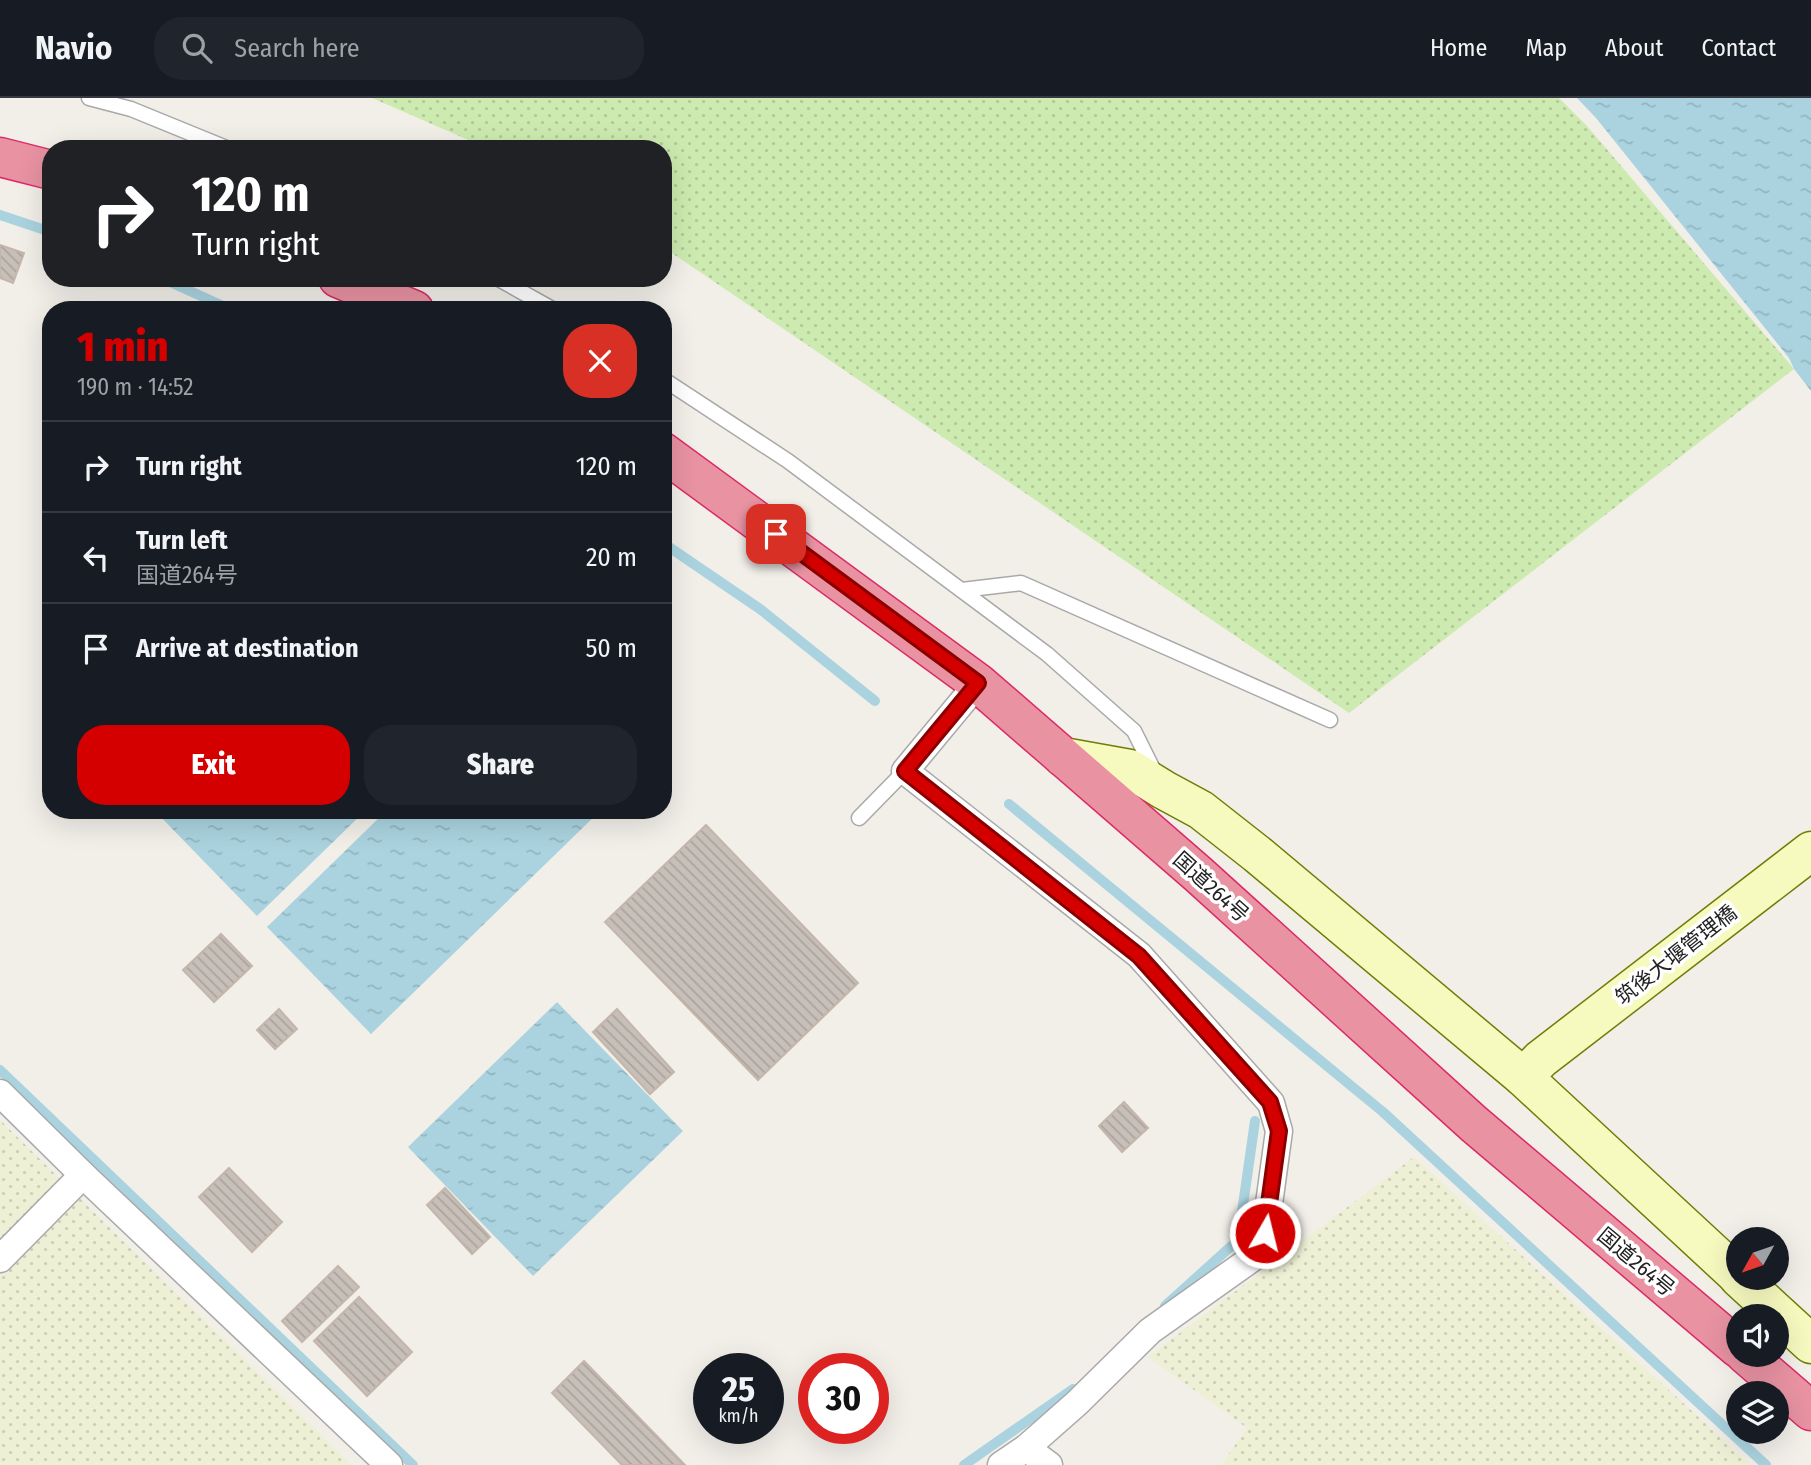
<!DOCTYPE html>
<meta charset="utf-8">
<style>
body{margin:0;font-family:"Fira Sans Condensed","Noto Sans JP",sans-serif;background:#20242c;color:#f1f3f6;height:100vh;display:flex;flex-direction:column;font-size:26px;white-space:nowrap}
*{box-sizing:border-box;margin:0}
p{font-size:23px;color:#9ea1a6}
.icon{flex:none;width:38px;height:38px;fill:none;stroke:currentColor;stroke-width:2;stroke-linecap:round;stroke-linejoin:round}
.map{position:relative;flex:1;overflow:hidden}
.drawer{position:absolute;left:42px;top:203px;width:630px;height:518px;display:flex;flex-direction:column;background:#171b24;border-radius:28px;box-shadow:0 7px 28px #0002}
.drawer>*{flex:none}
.guide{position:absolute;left:42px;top:42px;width:630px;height:147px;border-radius:28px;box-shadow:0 7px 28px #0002;background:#202124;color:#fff;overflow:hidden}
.needle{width:46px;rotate:230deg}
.controls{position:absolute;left:1726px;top:1129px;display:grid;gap:14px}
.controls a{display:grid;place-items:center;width:63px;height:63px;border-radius:50%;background:#171b24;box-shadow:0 7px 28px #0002;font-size:35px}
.speed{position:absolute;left:693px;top:1255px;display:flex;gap:14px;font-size:35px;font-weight:700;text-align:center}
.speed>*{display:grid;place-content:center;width:91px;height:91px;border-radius:50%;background:#171b24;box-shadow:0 7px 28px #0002;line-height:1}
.speed small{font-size:18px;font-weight:400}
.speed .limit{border:10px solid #d22;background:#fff;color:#111}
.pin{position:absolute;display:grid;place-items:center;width:60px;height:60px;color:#fff;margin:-30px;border-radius:14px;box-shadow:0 4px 10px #0006}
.me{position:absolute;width:77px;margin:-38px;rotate:8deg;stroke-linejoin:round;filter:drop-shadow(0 0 5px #0008)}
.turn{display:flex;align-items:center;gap:24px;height:147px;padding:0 35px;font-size:32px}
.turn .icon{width:91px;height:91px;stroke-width:2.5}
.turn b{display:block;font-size:49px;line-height:60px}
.round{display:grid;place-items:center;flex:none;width:74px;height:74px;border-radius:28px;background:#20242c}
.summary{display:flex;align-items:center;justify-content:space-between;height:119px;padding:0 35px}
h1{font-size:42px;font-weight:800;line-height:52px;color:#d40000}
.primary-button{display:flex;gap:14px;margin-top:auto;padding:14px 35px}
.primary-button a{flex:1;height:80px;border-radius:28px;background:#d40000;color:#fff;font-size:28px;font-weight:800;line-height:80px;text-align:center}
.primary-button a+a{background:#20242c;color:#f1f3f6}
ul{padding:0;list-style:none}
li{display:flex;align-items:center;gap:21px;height:91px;padding:0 35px;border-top:2px solid #363941}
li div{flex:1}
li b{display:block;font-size:26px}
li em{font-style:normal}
header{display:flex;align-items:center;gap:42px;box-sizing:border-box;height:98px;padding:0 35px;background:#171b24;border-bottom:2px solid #363941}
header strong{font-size:33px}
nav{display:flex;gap:38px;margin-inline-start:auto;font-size:24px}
.search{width:490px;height:63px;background:#20242c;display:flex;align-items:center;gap:18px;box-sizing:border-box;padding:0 24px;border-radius:28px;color:#9ea1a6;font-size:26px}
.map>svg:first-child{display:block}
</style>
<header>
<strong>Navio</strong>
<div class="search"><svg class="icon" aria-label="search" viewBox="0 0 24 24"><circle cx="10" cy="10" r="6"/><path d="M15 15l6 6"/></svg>Search here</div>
<nav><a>Home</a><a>Map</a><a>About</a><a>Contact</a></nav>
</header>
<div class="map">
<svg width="1811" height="1367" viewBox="0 0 1811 1367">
<defs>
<pattern id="farmland-dots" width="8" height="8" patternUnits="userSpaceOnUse" patternTransform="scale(1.75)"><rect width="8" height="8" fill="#eef0d5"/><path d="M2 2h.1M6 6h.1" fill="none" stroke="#ccceb7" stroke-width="1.8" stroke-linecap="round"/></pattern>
<pattern id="grass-dots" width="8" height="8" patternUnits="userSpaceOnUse" patternTransform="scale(1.75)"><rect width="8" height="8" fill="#cdebb0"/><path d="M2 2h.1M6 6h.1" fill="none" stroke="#b0c997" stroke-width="1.8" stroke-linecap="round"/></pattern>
<pattern id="water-ripples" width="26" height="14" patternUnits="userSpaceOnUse" patternTransform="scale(1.75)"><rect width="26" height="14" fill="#aad3df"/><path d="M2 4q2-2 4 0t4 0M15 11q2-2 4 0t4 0" fill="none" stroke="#92b5bf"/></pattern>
<pattern id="building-back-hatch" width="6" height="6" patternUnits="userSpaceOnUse" patternTransform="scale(1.75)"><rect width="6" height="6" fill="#c7bfb8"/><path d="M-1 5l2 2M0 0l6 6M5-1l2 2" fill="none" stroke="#aba49e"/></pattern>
</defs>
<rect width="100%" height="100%" fill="#f2efe9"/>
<g fill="url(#farmland-dots)">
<path d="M0 1022 352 1367H0Z"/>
<path d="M1414 1059 1751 1367H1221L1247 1330 1148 1259Z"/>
</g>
<path fill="url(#grass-dots)" d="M372 0H1559L1587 28 1794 271 1349 615 663 149V51H489Z"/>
<g fill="url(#water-ripples)">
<path d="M1577 0H1811V293L1794 271 1789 260 1596 20Z"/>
<path d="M154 712H366L257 818Z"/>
<path d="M387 712H601L371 936 267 829Z"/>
<path d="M557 904 683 1033 533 1178 408 1049Z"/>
</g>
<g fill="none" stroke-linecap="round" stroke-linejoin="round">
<g stroke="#aad3df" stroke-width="10">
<path d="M0 117 51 134"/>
<path d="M161 180 232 212"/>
<path d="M663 445 760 511 875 603"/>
<path d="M1009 706 1383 1014 1766 1367"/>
<path d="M0 972 413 1367"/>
<path d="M1165 1208 1238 1142 1255 1023"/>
<path d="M964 1367 1073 1291"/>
</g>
</g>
<g fill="url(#building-back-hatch)" stroke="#c4b6ab" stroke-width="2">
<path d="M0 147 24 155 13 185 0 180Z"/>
<path d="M706 727 858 885 758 982 605 824Z"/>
<path d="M221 836 252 868 214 904 183 872Z"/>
<path d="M279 911 297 931 275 951 257 932Z"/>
<path d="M617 911 674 974 650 996 593 934Z"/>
<path d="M1124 1004 1148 1030 1122 1054 1099 1028Z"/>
<path d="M229 1070 282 1124 252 1154 199 1099Z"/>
<path d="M445 1090 490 1139 472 1156 427 1107Z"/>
<path d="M338 1168 359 1189 302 1244 282 1223Z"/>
<path d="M359 1199 412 1254 367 1298 314 1243Z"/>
<path d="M584 1263 685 1367H622L552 1295Z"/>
</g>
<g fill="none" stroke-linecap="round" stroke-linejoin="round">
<g stroke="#a9a9a9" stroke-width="17">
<g id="lane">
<path d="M89 0 131 11 229 51"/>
<path d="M497 180 554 212"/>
<path d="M663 281 788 363 1047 556 1134 633 1155 675"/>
<path d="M962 492 1021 485 1330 622"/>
<path d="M859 720 905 673"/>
</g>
</g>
<g stroke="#a9a9a9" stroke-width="29">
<g id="street">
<path d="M978 585 905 673 1139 857 1271 1005 1279 1033 1265 1135 1254 1159 1150 1233 1077 1305 1026 1350 1001 1367"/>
<path d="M0 995 83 1077 389 1367"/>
<path d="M0 1161 83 1077"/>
<path d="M1026 1350 1049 1367"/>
</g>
</g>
<g stroke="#707d05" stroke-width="41">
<g id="secondary">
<path d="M1063 659 1130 671 1164 692 1201 712 1257 756 1523 979 1738 1178"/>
<path d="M1523 979 1541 961 1811 753"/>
<path d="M1739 1180 1811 1246"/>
</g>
</g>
<g stroke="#dc2a67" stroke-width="41">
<g id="highway">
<path d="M0 59 51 72"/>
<path d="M338 180 414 212"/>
<path d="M663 354 978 585 1198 776 1474 1026 1738 1250"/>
<path d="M1745 1256 1811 1313"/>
</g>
</g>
<use href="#lane" stroke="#fff" stroke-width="14"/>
<use href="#street" stroke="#fff" stroke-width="26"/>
<use href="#secondary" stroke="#f7fabf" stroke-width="38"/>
<use href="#highway" stroke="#e892a2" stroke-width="38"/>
</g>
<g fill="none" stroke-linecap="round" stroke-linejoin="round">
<g stroke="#8a0000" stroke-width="18">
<path id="route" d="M776 436 978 585 905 673 1139 858 1270 1004 1279 1033 1265 1135"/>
</g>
<use href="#route" stroke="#d40000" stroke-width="12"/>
</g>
<g text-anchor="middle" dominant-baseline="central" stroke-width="7" stroke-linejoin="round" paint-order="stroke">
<g font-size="21" fill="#222" stroke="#fff">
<text transform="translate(1211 789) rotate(42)">国道264号</text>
<text transform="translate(1676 857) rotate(-38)">筑後大堰管理橋</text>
<text transform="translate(1636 1164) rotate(40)">国道264号</text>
</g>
</g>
</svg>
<div class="controls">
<a><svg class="needle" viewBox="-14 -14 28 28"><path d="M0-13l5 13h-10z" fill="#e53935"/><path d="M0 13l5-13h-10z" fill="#9ea1a6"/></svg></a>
<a><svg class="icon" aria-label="sound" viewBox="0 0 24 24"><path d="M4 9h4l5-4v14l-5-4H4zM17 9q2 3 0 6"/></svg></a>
<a><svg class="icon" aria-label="layers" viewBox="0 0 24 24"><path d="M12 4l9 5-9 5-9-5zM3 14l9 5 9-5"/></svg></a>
</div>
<div class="speed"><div>25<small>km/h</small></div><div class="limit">30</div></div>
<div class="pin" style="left:776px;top:436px;background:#d93025"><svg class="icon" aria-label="arrive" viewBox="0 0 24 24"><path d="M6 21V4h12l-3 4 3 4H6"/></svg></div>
<svg class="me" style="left:1265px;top:1135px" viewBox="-20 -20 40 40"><circle r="17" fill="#d40000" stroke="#fff" stroke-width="3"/><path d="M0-11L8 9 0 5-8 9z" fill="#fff"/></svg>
<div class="guide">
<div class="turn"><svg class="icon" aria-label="right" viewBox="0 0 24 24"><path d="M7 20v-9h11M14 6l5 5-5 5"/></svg><div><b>120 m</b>Turn right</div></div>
</div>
<section class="drawer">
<div class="summary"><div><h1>1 min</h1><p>190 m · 14:52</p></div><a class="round" style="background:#d93025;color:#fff"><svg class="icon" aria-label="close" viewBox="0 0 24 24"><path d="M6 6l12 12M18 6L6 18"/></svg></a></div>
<ul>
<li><svg class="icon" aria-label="right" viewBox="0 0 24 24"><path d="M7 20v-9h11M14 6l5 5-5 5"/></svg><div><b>Turn right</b></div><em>120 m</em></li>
<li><svg class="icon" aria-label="left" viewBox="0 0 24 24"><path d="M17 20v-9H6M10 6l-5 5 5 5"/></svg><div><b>Turn left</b><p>国道264号</p></div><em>20 m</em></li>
<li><svg class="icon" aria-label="arrive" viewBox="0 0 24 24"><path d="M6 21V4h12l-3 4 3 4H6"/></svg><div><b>Arrive at destination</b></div><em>50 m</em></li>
</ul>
<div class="primary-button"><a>Exit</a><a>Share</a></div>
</section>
</div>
